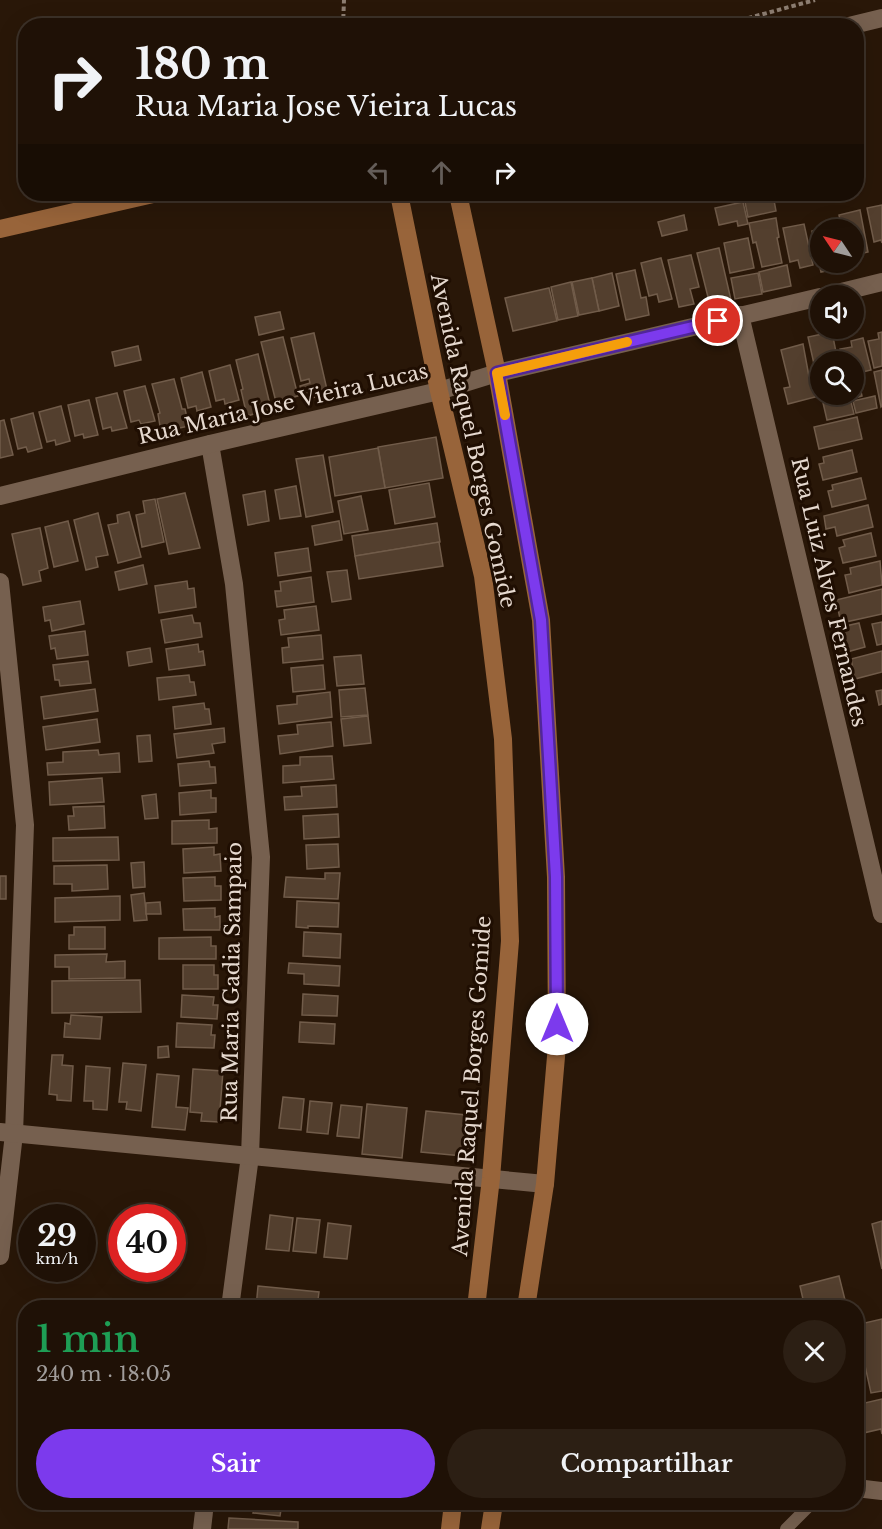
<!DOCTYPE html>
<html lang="pt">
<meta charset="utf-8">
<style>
body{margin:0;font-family:"Libre Baskerville",serif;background:#2c1f14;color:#f1f3f6;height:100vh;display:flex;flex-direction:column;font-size:22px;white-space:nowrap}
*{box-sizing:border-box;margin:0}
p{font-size:20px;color:#a19d9b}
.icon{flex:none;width:33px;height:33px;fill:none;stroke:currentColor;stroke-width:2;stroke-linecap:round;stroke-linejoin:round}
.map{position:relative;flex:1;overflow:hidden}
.sheet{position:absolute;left:18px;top:1300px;width:846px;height:210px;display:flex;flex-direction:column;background:#1f1106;border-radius:24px;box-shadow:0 6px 24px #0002,0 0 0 2px #3c3128}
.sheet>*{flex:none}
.hud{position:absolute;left:18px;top:18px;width:846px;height:183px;border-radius:24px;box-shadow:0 6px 24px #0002,0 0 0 2px #3c3128;background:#1f1106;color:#f1f3f6;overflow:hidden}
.needle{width:39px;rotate:305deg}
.buttons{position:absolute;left:810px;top:219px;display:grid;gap:12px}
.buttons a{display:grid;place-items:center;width:54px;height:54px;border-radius:50%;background:#1f1106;box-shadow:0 6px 24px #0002,0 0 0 2px #3c3128;font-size:30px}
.speed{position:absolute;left:18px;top:1204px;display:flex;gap:12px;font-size:30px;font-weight:700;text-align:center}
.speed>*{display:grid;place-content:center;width:78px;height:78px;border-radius:50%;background:#1f1106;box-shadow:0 6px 24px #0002,0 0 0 2px #3c3128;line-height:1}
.speed small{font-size:15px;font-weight:400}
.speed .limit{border:9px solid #d22;background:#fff;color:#111}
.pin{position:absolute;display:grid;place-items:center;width:51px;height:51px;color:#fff;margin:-26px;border:3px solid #fff;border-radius:50%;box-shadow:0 2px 6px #0007}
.me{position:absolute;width:66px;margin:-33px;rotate:0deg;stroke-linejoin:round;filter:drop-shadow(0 0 4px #0008)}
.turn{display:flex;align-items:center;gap:21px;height:126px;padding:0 18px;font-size:27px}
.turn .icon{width:78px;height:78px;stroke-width:2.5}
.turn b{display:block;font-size:42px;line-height:51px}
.lanes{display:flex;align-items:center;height:57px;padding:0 18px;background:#0003;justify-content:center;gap:30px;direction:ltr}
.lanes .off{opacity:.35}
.round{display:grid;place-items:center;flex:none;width:63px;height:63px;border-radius:32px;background:#2c1f14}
.headline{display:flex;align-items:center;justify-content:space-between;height:102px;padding:0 18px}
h1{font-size:36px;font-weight:600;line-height:45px;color:#1e9e55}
.button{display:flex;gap:12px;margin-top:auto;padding:12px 18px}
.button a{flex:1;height:69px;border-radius:36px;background:#7c3aed;color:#fff;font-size:24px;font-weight:600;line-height:69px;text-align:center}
.button a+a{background:#2c1f14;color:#f1f3f6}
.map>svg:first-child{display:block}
</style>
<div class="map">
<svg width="882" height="1529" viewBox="0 0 882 1529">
<rect width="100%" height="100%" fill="#291708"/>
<g fill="#533f2e" stroke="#715c4a" stroke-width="1.5">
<path d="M773 195 776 211 748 217 745 202Z"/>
<path d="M743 202 748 224 738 226 737 221 719 225 715 208Z"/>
<path d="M882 205V243L881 240 874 242 867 208Z"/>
<path d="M860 210 868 252 855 255 854 230H842L839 215Z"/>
<path d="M684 215 687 230 662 236 658 222Z"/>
<path d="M776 218 779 237 777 238 782 263 762 267 756 242 753 243 749 223Z"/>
<path d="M804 224 813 265 800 268 798 260 790 262 783 228Z"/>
<path d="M836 226 837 230H820V262H844L845 267 821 272 812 231Z"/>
<path d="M748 238 754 268 730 273 724 243Z"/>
<path d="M719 248 731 300 710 305 697 253Z"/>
<path d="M691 255 699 287 690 289 694 304 679 307 668 260Z"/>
<path d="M661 258 672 299 659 302 657 294 649 296 641 263Z"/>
<path d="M787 265 791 286 763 292 759 272Z"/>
<path d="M635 270 641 298 646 297 649 315 626 320 616 274Z"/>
<path d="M612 273 619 306 599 311 592 278Z"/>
<path d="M758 273 762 294 735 299 731 278Z"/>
<path d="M592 278 599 311 579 315 572 282Z"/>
<path d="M571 282 578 316 558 320 551 287Z"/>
<path d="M549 288 557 321 513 331 505 298Z"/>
<path d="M280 312 284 329 259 335 255 317Z"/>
<path d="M832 332 838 362H820V382H818L808 337Z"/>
<path d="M882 332V366L874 368 868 341 879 339 878 333Z"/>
<path d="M314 333 328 394 303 400 300 386 310 383 309 379 301 381 291 338Z"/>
<path d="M283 337 298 396 276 402 261 342Z"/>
<path d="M863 338 871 370 854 374V362H843L840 349 852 347 851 341Z"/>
<path d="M803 344 810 382 816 381 819 396 788 404 784 388 790 387 781 350Z"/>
<path d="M138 346 141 360 115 366 112 352Z"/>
<path d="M258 354 271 409 247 416 241 390 243 389 236 360Z"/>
<path d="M230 365 239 400 225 404 224 399 216 401 209 371Z"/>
<path d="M882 370V406L881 407 874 372Z"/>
<path d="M202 372 211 407 197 411 196 406 188 408 181 378Z"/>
<path d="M857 375 862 396 852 399 854 376Z"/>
<path d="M174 379 182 409H185L189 426 161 432 158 414 160 413 152 384Z"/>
<path d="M145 386 155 421 141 424 139 420 131 422 124 391Z"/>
<path d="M117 393 127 428 112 431 111 427 103 429 96 398Z"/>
<path d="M821 394H832L834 405 851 402 854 414 827 420Z"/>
<path d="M875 396 877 408 856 413 853 401Z"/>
<path d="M89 400 98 435 84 438 83 434 75 436 68 405Z"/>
<path d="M61 406 70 441 56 445 55 440 47 442 39 412Z"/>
<path d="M33 413 42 448 28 452 26 447 18 449 11 419Z"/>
<path d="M857 417 862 439 819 449 814 427Z"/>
<path d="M4 420 13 455 0 458V421Z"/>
<path d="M436 437 443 478 385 488 378 447Z"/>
<path d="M378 448 385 488 335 496 329 457Z"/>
<path d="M852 450 857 472 823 480 819 464 824 463 823 457Z"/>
<path d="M323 455 333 512 306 517 296 459Z"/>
<path d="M861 478 866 499 832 507 828 491 833 490 832 485Z"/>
<path d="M429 483 435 517 395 524 389 490Z"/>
<path d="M296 486 301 516 280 519 275 490Z"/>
<path d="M265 491 269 521 248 525 243 495Z"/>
<path d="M185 493 200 548 169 554 157 499Z"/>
<path d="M361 496 368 530 344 534 338 501Z"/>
<path d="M155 499 164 542 142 547 136 515 145 513 143 501Z"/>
<path d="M868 505 873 527 837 536 835 527 826 529 824 516Z"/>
<path d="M129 512 141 557 118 563 108 525 118 523 117 515Z"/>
<path d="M98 513 108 555 96 557 98 567 86 570 74 520Z"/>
<path d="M68 521 78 561 54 567 45 527Z"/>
<path d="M339 521 342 540 315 545 312 526Z"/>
<path d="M437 523 440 542 355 556 352 536Z"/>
<path d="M40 528 48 568 39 571 41 581 23 585 12 534Z"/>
<path d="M871 533 876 556 843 563 839 548 845 546 843 540Z"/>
<path d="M439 542 443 566 359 579 355 556Z"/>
<path d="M308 548 311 571 278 576 275 553Z"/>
<path d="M880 561 882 585 849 593 845 575 851 574 850 568Z"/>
<path d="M143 565 147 584 119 590 115 572Z"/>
<path d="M347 570 351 599 332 602 327 572Z"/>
<path d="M311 577 314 602 277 607 275 591H281L280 582Z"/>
<path d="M187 581 188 589 194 588 196 607 159 613 155 586Z"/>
<path d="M882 589V614L841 623 836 600Z"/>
<path d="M80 601 84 624 52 631 50 620 45 621 43 607Z"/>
<path d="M316 606 319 630 281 635 279 620 285 619 284 610Z"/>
<path d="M192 615 194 623H200L202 637 165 643 161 620Z"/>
<path d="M882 622V644L877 645 872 624Z"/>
<path d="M859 623 865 647 847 652 841 627Z"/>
<path d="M85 631 88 655 57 659 55 648 51 649 49 636Z"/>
<path d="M321 635 323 659 283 663 282 648 289 647 288 638Z"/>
<path d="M198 644 199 652 203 651 205 665 169 670 166 649Z"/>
<path d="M150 648 152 662 129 666 127 652Z"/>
<path d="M882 651V672L855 679 851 659Z"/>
<path d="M361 655 364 684 337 686 334 657Z"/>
<path d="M88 661 91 683 60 686 59 680H55L53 665Z"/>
<path d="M323 665 325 689 293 692 291 668Z"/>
<path d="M189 675 190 682H194L196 695 159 700 157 678Z"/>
<path d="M365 688 368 715 341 717 339 690Z"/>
<path d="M95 689 98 711 44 719 41 697Z"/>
<path d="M882 690V704L879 705 876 691Z"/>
<path d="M330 692 332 717 279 724 277 706 297 704V696Z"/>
<path d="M204 703 205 709H209L211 724 175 729 173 707Z"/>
<path d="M368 716 371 743 344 746 341 719Z"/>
<path d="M97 719 100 742 46 750 43 727Z"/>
<path d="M331 722 333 746 280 754 278 736 298 734 297 725Z"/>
<path d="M224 728 225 742 212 744 214 753 177 758 174 734Z"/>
<path d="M150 735 152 761 139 762 137 736Z"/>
<path d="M98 750 99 755 119 753 120 772 48 775 47 763 63 762V752Z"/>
<path d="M332 756 334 779 283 783V766L300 765V757Z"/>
<path d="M209 761 210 767H215L216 783 180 786 178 764Z"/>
<path d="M102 778 104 802 50 805 49 782Z"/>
<path d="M336 785 337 807 285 810 284 797 302 796 301 787Z"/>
<path d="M211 790V798H216V812L180 815 179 793Z"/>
<path d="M156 794 158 818 145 819 142 796Z"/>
<path d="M104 806 105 828 69 830 68 816H74L73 807Z"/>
<path d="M338 814 339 837 304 839 303 816Z"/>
<path d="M209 820V829L217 828V843L172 844V821Z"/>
<path d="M118 837 119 860 53 861V838Z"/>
<path d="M338 844 339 867 307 869 306 845Z"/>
<path d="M214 847V855L220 854 221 871 184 873 183 849Z"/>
<path d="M144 862 145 887 133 888 131 863Z"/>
<path d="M107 865 108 889 72 891V884H54V866Z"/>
<path d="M325 873H340L338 899 284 897 286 877 325 879Z"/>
<rect x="0" y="876" width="6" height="23"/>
<path d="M215 877V886H221V900L184 901 183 878Z"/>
<path d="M144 893 147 920 134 921 131 895Z"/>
<path d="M120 896V920L55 922V898Z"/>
<path d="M297 901 339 903 338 927 308 926V928L296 927Z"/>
<path d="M160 902 161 914H146V903Z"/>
<path d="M215 908V917L220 916V930H184L183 909Z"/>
<path d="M74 927H105V949H69V935H74Z"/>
<path d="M304 932 341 934 340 958 303 956Z"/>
<path d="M211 937V946H216V959H159V938Z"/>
<path d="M107 954 106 962 125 961V978L69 979V967H55V955Z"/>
<path d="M289 963 340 966 339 986 304 984V974L288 973Z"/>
<path d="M183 965H214V975H218V989H183Z"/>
<path d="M140 980 141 1012 52 1013V981Z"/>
<path d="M303 994 338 996 337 1016 302 1015Z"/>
<path d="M182 995 214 997 213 1005H218L217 1019 181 1017Z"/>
<path d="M71 1015 102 1017 100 1039 64 1037 65 1023 70 1024Z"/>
<path d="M300 1022 335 1024 334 1044 299 1042Z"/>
<path d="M177 1023 212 1025 211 1035H215L214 1048 176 1047Z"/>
<path d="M168 1046 169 1057 158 1058V1047Z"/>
<path d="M52 1055H63L62 1065 73 1066 71 1101 57 1100V1095L49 1094Z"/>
<path d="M123 1063 146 1065 141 1111 126 1109 127 1102H119Z"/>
<path d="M86 1066 110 1068 107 1110 93 1109V1101H84Z"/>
<path d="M193 1069 223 1071 219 1122 201 1121 202 1113 190 1112Z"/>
<path d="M157 1074 179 1076 176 1107 188 1108 185 1130 152 1127Z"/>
<path d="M283 1097 304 1099 301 1130 279 1128Z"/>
<path d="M310 1101 332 1103 328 1134 307 1132Z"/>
<path d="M367 1104 407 1108 402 1158 362 1154Z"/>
<path d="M341 1105 362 1107 359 1138 337 1136Z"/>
<path d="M426 1111 477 1116 473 1157 421 1152Z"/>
<path d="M270 1215 293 1218 289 1251 266 1249Z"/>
<path d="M297 1218 320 1220 316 1253 293 1251Z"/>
<path d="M882 1221V1269L872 1224Z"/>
<path d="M328 1223 351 1226 347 1259 324 1257Z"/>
<path d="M839 1276 847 1308H805L800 1286Z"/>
<path d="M258 1286 319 1292 317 1308H256Z"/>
<path d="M734 1302 735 1308H708Z"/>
<path d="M882 1319V1391L871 1393 856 1325Z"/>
<path d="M856 1361 864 1394 856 1396Z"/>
<path d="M882 1399V1434L881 1429 859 1434 856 1424V1405Z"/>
<path d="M255 1503H282L280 1516 253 1513Z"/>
<path d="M229 1518 298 1522V1529H228Z"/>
</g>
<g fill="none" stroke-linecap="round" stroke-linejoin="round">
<g stroke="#8c7d71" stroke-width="4" stroke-dasharray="4.5 3" stroke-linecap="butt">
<path d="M343 26 344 0"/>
<path d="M719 26 815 0"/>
</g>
<path stroke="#76604f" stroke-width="12" d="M786 1529 812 1503"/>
<g stroke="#76604f" stroke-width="18">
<path d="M849 26 882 18"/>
<path d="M825 296 882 282"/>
<path d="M740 315 882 914"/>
<path d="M210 444 234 584 261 857 250 1156 230 1308"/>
<path d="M0 496 210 444 439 391 497 373 820 297"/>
<path d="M0 582 25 825 14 1134 0 1256"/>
<path d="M0 1132 545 1184"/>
<path d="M856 1488 882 1491"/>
<path d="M202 1529 205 1503"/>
</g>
<g stroke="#98643a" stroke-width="18">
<path d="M399 194 439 391 483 576 503 739 510 941 491 1178 476 1308"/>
<path d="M458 194 497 373 541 620 556 877 557 1045 545 1184 526 1308"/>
<path d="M0 229 153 194"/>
<path d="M450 1529 453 1503"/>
<path d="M490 1529 494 1503"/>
</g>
</g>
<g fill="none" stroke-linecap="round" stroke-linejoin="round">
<g stroke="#51269a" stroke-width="15">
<path id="route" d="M557 1024 556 877 541 620 497 373 718 321"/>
</g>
<use href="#route" stroke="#7c3aed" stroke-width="10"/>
<path stroke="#f59e0b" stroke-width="10" d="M505 415 497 373 627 342"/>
</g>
<g text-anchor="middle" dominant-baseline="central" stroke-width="6" stroke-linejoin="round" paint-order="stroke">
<g font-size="21" fill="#e6d9cf" stroke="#1f0e02">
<text transform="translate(283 404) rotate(-13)">Rua Maria Jose Vieira Lucas</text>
<text transform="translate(473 441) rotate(78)">Avenida Raquel Borges Gomide</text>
<text transform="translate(829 592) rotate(77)">Rua Luiz Alves Fernandes</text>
<text transform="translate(232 982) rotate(-89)">Rua Maria Gadia Sampaio</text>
<text transform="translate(472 1086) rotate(-86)">Avenida Raquel Borges Gomide</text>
</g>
</g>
</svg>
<div class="buttons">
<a><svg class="needle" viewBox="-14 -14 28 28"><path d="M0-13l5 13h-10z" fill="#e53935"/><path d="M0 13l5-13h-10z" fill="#a19d9b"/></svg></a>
<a><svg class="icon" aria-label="sound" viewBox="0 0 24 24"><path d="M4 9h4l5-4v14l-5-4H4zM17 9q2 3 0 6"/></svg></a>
<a><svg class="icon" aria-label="search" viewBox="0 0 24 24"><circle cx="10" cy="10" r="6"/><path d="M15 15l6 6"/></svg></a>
</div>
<div class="speed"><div>29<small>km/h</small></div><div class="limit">40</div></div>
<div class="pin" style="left:718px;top:321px;background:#d93025"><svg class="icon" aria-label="arrive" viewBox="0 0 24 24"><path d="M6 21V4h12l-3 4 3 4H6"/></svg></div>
<svg class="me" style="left:557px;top:1024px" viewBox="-20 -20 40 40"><circle r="19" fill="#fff"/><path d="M0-13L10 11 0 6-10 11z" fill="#7c3aed"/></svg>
<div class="hud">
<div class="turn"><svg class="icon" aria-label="right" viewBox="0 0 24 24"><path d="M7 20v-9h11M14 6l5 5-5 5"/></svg><div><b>180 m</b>Rua Maria Jose Vieira Lucas</div></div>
<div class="lanes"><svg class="icon off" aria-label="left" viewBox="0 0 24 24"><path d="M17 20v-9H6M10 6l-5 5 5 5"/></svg><svg class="icon off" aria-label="ahead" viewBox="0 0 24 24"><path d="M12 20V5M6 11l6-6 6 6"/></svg><svg class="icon" aria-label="right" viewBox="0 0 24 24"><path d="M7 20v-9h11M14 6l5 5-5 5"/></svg></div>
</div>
<section class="sheet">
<div class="headline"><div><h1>1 min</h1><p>240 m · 18:05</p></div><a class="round"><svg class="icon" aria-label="close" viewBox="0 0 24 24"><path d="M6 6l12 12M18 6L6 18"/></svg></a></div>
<div class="button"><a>Sair</a><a>Compartilhar</a></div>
</section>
</div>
